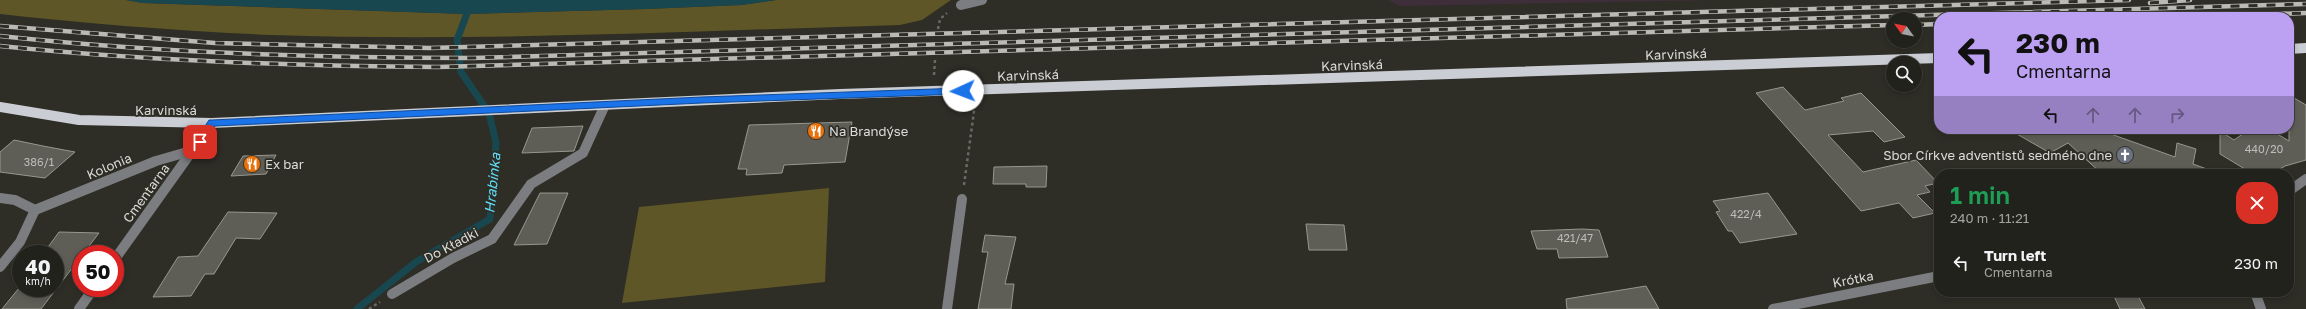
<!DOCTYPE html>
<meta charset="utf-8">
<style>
body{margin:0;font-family:"Golos Text",sans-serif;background:#2a2a25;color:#f1f3f6;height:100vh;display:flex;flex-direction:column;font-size:15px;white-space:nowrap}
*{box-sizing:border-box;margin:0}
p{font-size:13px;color:#a2a4a3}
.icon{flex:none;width:22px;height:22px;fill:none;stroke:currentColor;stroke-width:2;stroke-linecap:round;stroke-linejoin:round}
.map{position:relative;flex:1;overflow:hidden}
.sheet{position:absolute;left:1934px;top:169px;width:360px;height:128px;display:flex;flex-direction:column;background:#22221c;border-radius:16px;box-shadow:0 2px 6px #0003,0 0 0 1px #3f3f3b}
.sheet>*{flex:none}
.banner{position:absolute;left:1934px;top:12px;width:360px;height:122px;border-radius:16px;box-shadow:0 2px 6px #0003,0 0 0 1px #3f3f3b;background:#bca0f2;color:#111;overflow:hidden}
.needle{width:26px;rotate:303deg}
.tools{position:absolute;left:1886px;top:12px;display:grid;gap:8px}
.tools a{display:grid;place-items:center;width:36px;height:36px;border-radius:50%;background:#22221c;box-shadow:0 2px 6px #0003,0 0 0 1px #3f3f3b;font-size:20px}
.speed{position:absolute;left:12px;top:245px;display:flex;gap:8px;font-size:20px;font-weight:700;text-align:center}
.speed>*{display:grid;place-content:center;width:52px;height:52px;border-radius:50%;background:#22221c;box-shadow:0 2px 6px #0003,0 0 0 1px #3f3f3b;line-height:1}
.speed small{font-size:10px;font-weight:400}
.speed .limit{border:6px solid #d22;background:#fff;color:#111}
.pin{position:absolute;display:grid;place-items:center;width:34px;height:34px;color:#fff;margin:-17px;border-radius:8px;box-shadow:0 2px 6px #0006}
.me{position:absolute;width:44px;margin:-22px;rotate:268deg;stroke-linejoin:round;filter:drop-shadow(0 0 3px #0008)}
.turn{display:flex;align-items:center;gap:14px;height:84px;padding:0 16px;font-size:18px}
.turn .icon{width:52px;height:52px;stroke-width:2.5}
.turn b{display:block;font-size:28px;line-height:34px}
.lanes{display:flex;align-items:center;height:38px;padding:0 16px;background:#0003;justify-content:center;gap:20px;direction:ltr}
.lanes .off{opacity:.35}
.round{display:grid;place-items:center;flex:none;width:42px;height:42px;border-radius:16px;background:#2a2a25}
.overview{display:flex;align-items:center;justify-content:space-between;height:68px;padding:0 16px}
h1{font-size:24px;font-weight:600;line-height:30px;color:#1e9e55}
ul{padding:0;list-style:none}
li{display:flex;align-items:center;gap:12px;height:52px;padding:0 16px}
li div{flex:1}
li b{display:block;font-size:15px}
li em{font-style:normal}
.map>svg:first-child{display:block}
</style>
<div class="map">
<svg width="2306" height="309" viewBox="0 0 2306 309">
<rect width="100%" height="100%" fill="#2e2d26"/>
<path fill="#3e2e3a" d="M1388 0H1720L1399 6Z"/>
<g fill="#5e5627">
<path d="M0 0H126L143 3 466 14 645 9 741 5 776 0H951L922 20 900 25C691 31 480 42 271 35 180 31 90 24 0 14Z"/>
<path d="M829 188 825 282 622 303 639 207Z"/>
</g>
<path fill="#194750" d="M126 0H776L741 5 645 9 466 14 143 3Z"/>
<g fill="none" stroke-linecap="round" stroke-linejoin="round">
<path stroke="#194750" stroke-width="7" d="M357 309 416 262 490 219 496 143 489 113 461 72 457 40 472 0"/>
</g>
<g fill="#5f5e56" stroke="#98978f">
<path d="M1783 87 1805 110 1844 101 1841 98 1861 93 1905 137 1884 142 1873 131 1828 135 1863 172 1916 160 1938 183 1925 186 1930 192 1917 195 1935 213 1913 218 1899 203 1861 211 1756 93Z"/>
<path d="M2289 95 2306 105V160L2285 166 2272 174H2253L2220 154V131L2234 140 2250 129H2255L2263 134 2269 129 2289 141Z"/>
<path d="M852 122 845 162 784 165 782 173 746 175 747 169H738L749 125Z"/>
<path d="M583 126 574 151 522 153 532 128Z"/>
<path d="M2008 129H2097L2175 157 2177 143 2196 149 2193 164 2215 172 2214 174H2102L2068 143 2050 153Z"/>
<path d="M14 140 43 146 75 152 45 178 0 172V152Z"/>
<path d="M276 155 266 174 231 176 243 156Z"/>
<path d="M1047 166 1046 187H1026V184H993L994 167Z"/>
<path d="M540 193H568L547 244 514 245Z"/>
<path d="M1768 193 1797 234 1740 243 1732 231H1728L1716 212 1720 211 1713 201Z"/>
<path d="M228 212 277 213 260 239 236 238 214 274H205L191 296 153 297 178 257 198 256Z"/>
<path d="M1306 224 1344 225 1347 250H1309Z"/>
<path d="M1582 229 1599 230 1608 257 1559 258 1557 249H1537L1531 231Z"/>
<path d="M59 232 99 233 41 309H2L19 288H55V254H43Z"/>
<path d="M985 235 1016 237 1005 284H1014L1011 309H978L988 252H982Z"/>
<path d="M1646 286 1659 309H1567L1566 299Z"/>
<path d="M2112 292H2136L2145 309H2120Z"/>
</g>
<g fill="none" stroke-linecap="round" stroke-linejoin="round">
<g stroke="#6a6963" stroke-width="2.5" stroke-dasharray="3 3" stroke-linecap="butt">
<path d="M938 29 940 19 947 13"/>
<path d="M934 75 935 60"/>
<path d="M964 185 975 104"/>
<path d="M369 309 380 302"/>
</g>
<g stroke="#7b7d80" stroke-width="10">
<path d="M961 5 982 0"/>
<path d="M2289 191 2306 179"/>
<path d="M0 198 15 200 35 210 20 242 0 267"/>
<path d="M35 210 156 161 194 150"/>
<path d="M115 259 212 123"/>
<path d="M2255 292 2261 309"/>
<path d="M392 294 453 258 492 239 531 184 583 153 605 105"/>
<path d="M79 309 94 288"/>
<path d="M947 309 962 199"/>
<path d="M1773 309 1939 276"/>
</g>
<g stroke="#cacdd4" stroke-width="10">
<path d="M2289 49 2306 48"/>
<path d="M0 107 79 120 212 123 840 94 1939 58"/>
</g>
<g stroke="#bbbbb6" stroke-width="4.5">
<g id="rail">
<path d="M2150 3 2190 0"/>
<path d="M2184 17 2306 13"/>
<path d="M1915 25 1939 24"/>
<path d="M0 26 215 43 430 48 2129 0"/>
<path d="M0 36C157 53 314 58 472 58L2306 4"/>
<path d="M0 46C146 61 291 66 438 67L1893 25"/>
</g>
</g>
<use href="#rail" stroke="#2e2d26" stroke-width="3" stroke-dasharray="9" stroke-linecap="butt"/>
</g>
<path fill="#1a73e8" stroke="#114b97" d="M963 88 967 91 963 94 702 103 215 126 203 144 200 145 195 142 209 120H212L702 97Z"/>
<defs>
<g id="restaurant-disc" transform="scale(0.9)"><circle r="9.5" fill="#e8710a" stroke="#2e2d26"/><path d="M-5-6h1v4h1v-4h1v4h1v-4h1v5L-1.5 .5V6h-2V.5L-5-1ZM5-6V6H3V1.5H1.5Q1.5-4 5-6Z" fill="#fff"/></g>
<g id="church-disc" transform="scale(0.9)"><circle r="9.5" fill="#6b7280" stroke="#2e2d26"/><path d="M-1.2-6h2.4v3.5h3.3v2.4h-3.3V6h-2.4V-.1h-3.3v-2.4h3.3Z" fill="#fff"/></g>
</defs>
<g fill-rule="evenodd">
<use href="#restaurant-disc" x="816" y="131"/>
<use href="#church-disc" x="2125" y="155"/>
<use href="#restaurant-disc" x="252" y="164"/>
</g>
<g text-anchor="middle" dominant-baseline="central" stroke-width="3.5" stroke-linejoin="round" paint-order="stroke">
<g font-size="11" fill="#bdbcb7">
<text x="2264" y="148">440/20</text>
<text x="39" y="161">386/1</text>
<text x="1746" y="213">422/4</text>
<text x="1575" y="237">421/47</text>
</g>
<g font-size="13" fill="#dcdcd7" stroke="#2e2d26">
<text transform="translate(1676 54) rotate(-2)">Karvinská</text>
<text transform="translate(1352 65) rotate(-2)">Karvinská</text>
<text transform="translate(1028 75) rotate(-2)">Karvinská</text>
<text x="166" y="110">Karvinská</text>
<text transform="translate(109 166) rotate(-23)">Kolonia</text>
<text transform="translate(146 193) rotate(-54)">Cmentarna</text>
<text transform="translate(451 245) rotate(-28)">Do Kładki</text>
<text transform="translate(1853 279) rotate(-11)">Krótka</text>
</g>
<g font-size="13" fill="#dcdcd7" stroke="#2e2d26" text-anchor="start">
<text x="829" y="131">Na Brandýse</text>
<text x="2112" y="155" text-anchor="end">Sbor Církve adventistů sedmého dne</text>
<text x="265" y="164">Ex bar</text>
</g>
<g font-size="14" font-style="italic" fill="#5fdef7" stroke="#2e2d26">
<text transform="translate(492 183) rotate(-84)">Hrabinka</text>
</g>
</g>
</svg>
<div class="tools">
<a><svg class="needle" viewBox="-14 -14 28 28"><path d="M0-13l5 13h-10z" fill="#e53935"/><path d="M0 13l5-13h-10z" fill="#a2a4a3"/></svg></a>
<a><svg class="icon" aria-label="search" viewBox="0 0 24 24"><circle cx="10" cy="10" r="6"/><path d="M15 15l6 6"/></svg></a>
</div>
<div class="speed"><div>40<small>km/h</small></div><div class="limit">50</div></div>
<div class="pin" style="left:200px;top:142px;background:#d93025"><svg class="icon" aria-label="arrive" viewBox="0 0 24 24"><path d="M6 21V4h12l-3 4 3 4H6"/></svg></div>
<svg class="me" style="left:963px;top:91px" viewBox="-20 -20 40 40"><circle r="19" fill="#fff"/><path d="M0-13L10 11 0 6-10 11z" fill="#1a73e8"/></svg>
<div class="banner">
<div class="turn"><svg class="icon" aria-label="left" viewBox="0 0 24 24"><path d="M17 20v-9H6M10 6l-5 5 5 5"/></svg><div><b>230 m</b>Cmentarna</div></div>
<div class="lanes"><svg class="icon" aria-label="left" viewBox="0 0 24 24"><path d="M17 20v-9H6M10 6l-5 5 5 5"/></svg><svg class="icon off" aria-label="ahead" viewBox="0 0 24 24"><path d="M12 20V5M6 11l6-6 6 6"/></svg><svg class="icon off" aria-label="ahead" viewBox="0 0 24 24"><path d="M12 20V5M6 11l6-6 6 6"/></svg><svg class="icon off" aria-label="right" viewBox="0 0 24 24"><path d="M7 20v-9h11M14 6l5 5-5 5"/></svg></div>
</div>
<section class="sheet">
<div class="overview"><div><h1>1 min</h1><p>240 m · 11:21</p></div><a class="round" style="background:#d93025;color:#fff"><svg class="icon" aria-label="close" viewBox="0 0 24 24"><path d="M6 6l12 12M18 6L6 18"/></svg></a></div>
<ul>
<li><svg class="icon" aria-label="left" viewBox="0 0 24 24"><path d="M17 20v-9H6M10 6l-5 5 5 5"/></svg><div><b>Turn left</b><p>Cmentarna</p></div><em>230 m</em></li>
</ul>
</section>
</div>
